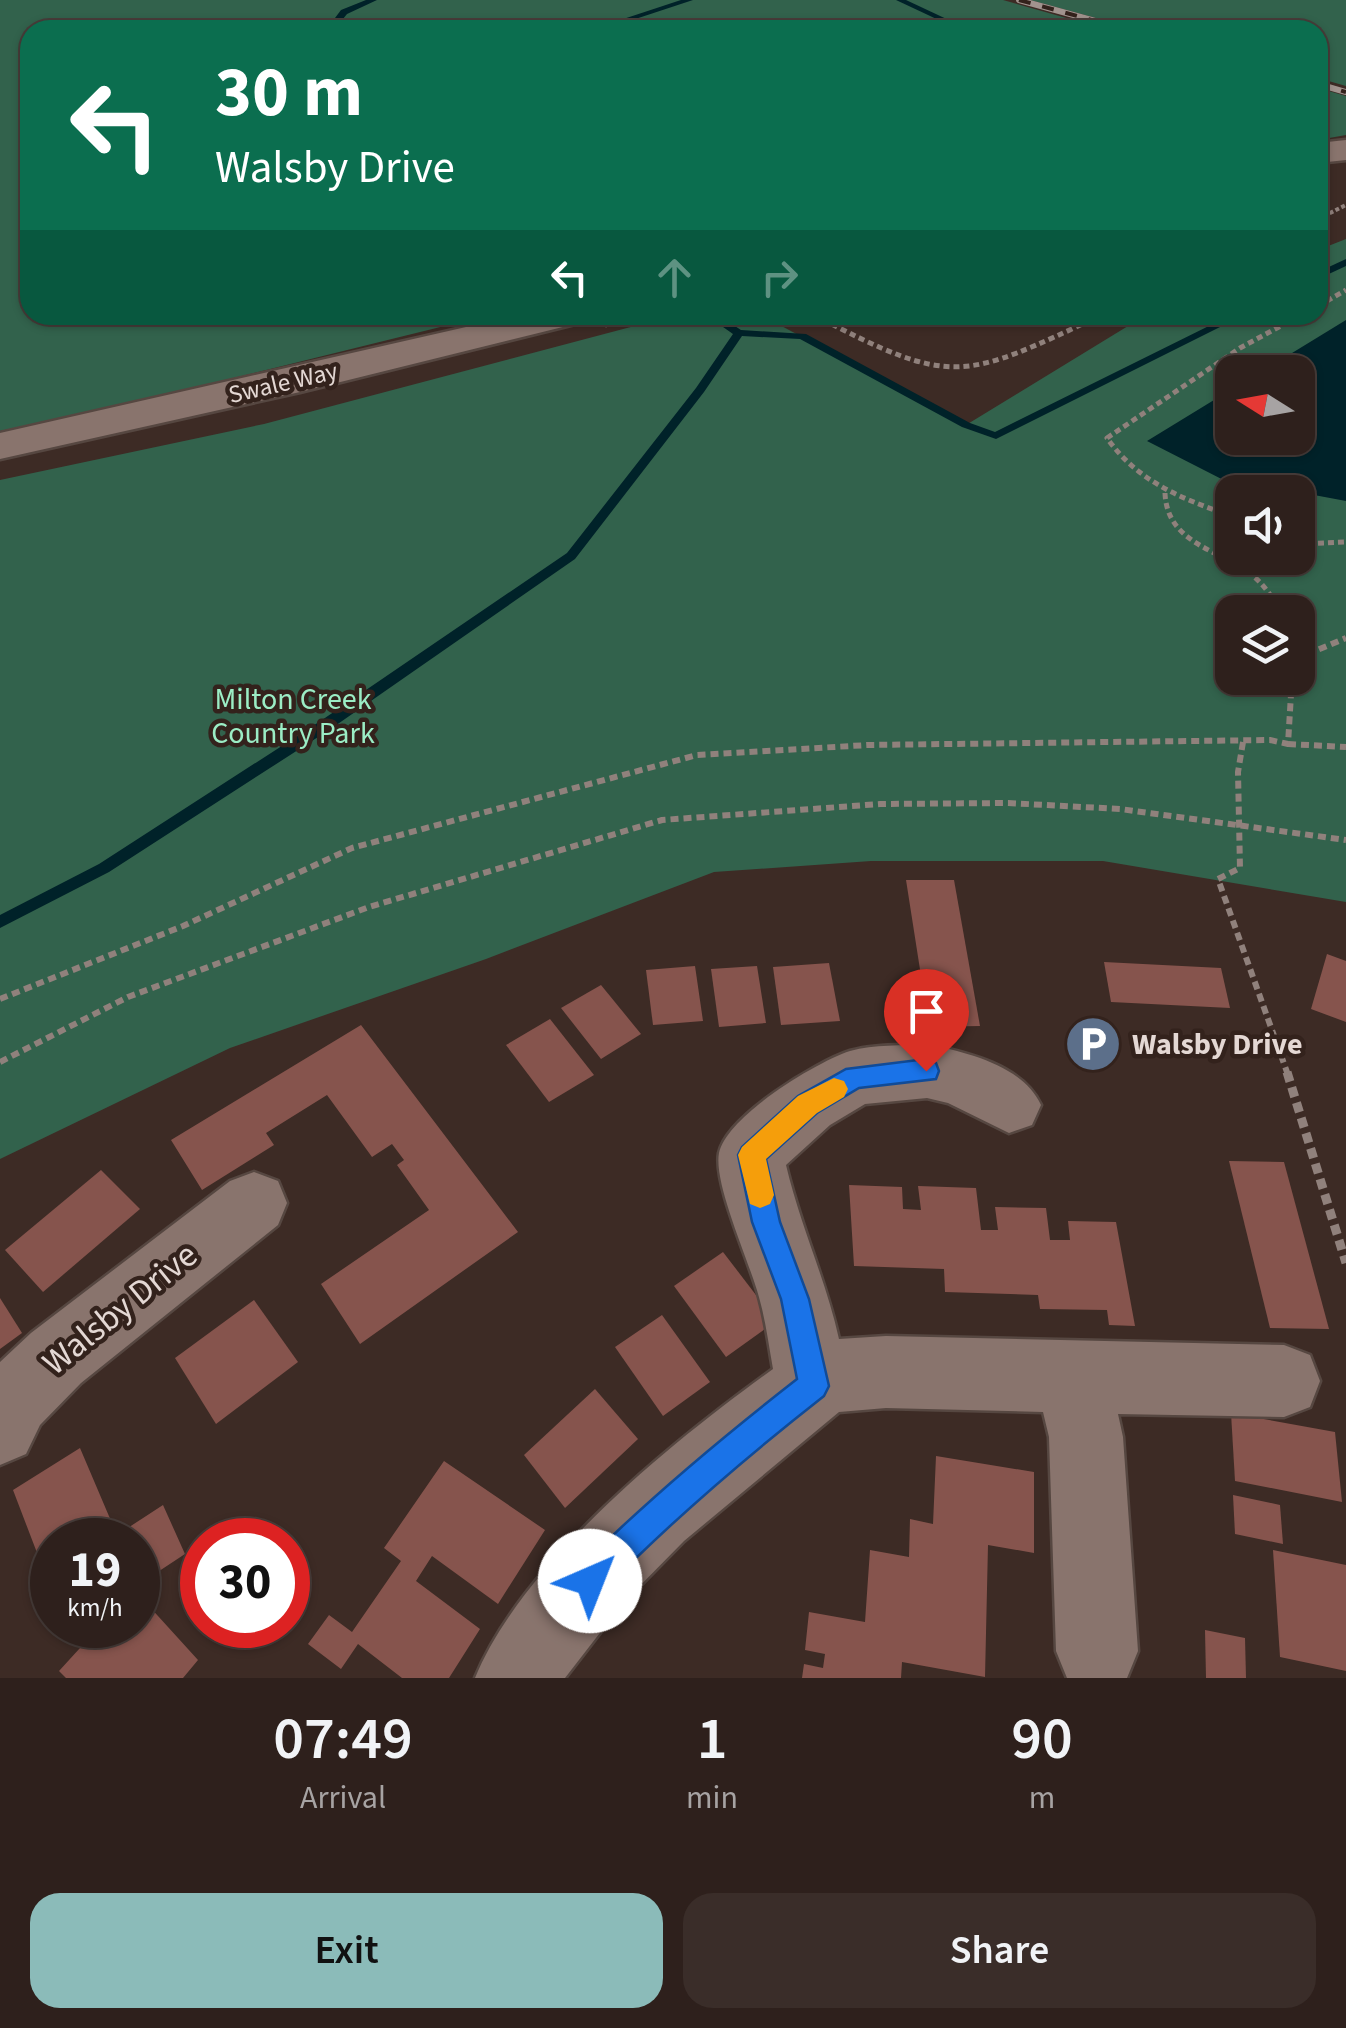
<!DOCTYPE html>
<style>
body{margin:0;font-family:"Source Sans 3",sans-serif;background:#3a2d29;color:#f1f3f6;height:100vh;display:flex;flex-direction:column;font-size:38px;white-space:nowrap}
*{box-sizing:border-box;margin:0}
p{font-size:32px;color:#a7a3a3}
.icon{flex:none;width:55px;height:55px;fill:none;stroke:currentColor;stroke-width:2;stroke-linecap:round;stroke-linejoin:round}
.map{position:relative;height:1678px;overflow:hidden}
.side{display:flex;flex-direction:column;background:#2e201c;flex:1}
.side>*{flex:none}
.hud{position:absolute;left:20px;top:20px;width:1308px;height:305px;border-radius:30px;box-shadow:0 2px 8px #0004,0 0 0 2px #493e3b;background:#0b6e4f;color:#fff;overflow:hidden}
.needle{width:65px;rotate:281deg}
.buttons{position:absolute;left:1215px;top:355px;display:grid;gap:20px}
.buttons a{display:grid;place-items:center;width:100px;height:100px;border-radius:20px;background:#2e201c;box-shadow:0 2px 8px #0004,0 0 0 2px #493e3b;font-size:50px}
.speed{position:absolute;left:30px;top:1518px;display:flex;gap:20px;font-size:50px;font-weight:700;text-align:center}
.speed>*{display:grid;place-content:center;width:130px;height:130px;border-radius:50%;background:#2e201c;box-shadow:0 2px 8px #0004,0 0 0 2px #493e3b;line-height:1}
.speed small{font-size:25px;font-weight:400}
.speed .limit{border:15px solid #d22;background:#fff;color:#111}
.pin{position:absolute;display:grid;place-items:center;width:85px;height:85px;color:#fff;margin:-102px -42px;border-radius:50% 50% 50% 0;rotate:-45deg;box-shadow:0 0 10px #0007}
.pin .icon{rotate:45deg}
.me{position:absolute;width:110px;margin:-55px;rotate:44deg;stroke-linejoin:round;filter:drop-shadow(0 0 8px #0008)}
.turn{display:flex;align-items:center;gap:35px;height:210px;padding:0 30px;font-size:45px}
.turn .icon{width:130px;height:130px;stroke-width:2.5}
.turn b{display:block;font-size:70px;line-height:85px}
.lanes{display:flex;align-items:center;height:95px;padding:0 30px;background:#0003;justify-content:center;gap:50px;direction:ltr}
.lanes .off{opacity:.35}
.eta{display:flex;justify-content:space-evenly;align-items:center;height:170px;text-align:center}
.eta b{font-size:60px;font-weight:600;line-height:70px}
.button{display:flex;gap:20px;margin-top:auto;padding:20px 30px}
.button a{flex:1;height:115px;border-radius:30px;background:#8bbbb9;color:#111;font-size:40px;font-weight:600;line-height:115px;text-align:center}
.button a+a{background:#3a2d29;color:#f1f3f6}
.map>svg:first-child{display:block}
</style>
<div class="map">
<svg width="1346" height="1678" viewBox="0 0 1346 1678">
<rect width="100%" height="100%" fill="#3d2b25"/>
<g fill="#32624c" fill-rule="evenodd">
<path d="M0 0H1003L1109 30H30V315H489L112 408 0 431Z"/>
<path d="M1030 0H1346V86L1318 78V30H1140Z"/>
<path d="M1318 88 1346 96V135L1318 140Z"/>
<path d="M1346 239V902L1103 861H871L714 872 486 959 230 1048 0 1159V480L264 424 676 315H761L966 425 1146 315H1318V250ZM1232 372H1298V438H1232ZM1232 492H1298V558H1232ZM1232 612H1298V678H1232Z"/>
</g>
<path fill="#002229" d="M1346 320V501L1298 492H1247L1147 441 1232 389V438H1298V372H1261Z"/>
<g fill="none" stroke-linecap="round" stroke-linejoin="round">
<g fill="#002229" fill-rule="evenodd">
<path d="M366 0H377L347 14 334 30H326L341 10Z"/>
<path d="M681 0H693L602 30H590Z"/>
<path d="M896 0H906L970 30H960Z"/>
<path d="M1346 259V266L1318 279V272Z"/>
<path d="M706 315H718L741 330 806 334 970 423 995 432 1231 315H1244L996 439 962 427 800 339 742 336 704 392 575 559 332 728 109 872 0 928V915L99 864 322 720 567 553 696 388 733 334Z"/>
</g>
</g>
<g fill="#86544d">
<path d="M906 880H954L980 1026 929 1027Z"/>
<path d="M1327 954 1346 961V1022L1311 1009Z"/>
<path d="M1104 962 1221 968 1230 1008 1111 1002Z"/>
<path d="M829 963 840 1021 781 1025 773 967Z"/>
<path d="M695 966 703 1021 653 1025 646 970Z"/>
<path d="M757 966 766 1023 719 1027 711 969Z"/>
<path d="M601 985 641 1034 601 1059 561 1008Z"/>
<path d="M550 1019 594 1075 549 1102 506 1045Z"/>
<path d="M361 1025 518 1232 360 1344 321 1284 429 1210 397 1165 404 1160 392 1144 372 1157 327 1095 266 1133 274 1145 202 1190 171 1140Z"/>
<path d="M1229 1161 1284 1162 1329 1329 1270 1328Z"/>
<path d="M101 1170 140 1209 43 1292 5 1250Z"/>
<path d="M849 1185 902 1187 903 1209 921 1210 918 1186 976 1188 981 1230H998L995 1207 1046 1208 1050 1240H1070L1068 1221 1116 1222 1135 1326 1109 1325 1107 1310 1040 1309 1038 1295 945 1292 944 1269 854 1266Z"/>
<path d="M723 1252 776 1321 726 1357 674 1286Z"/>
<path d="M0 1298 22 1333 0 1349Z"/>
<path d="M254 1300 298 1362 216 1424 175 1358Z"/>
<path d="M662 1315 710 1382 663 1416 615 1347Z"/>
<path d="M595 1389 638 1439 565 1508 524 1455Z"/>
<path d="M1231 1413 1335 1432 1342 1502 1235 1481Z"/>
<path d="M80 1448 117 1535 163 1505 185 1554 138 1585V1540H52V1592L13 1490Z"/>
<path d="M936 1456 1034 1472V1553L988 1545 985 1677 902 1662 901 1678H802L804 1664 823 1668 825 1654 805 1650 809 1612 865 1622 870 1550 909 1557 910 1519 933 1524Z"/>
<path d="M444 1461 545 1530 498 1604 432 1556 416 1581 480 1629 449 1678H402L358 1644 341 1669 308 1644 329 1615 352 1632 401 1561 384 1548Z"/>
<path d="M1233 1495 1280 1505 1283 1544 1235 1534Z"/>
<path d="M1273 1550 1346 1565V1671L1280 1657Z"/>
<path d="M138 1594 198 1660 183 1678H66L59 1671 101 1625H138Z"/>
<path d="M1205 1630 1245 1638 1246 1678H1206Z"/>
</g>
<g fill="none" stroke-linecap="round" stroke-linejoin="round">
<g stroke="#564741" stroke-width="5">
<g id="minor">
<path d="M927 1044C968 1053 1022 1065 1041 1105L1032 1125 1009 1133 948 1103 927 1098 865 1104 830 1125 786 1165C800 1225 826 1280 839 1339L886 1336 1284 1345 1310 1355 1320 1381 1310 1407 1284 1417 1118 1414 1123 1437 1138 1651 1127 1678H1067L1056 1651 1049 1437 1043 1412 886 1408 839 1412 684 1541 623 1603 565 1678H475C522 1563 673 1441 773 1369 769 1347 766 1323 760 1301 752 1267 713 1185 719 1153 727 1116 816 1062 850 1051 874 1044 903 1046 927 1044Z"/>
<path d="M254 1172 278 1181 287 1203 278 1225 81 1383 40 1425 26 1454 0 1465V1362L31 1333 230 1181Z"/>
</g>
</g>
<g stroke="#564741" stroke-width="5">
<g id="secondary">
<path d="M1346 140V160L1318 163V143Z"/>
<path d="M519 315H585L579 323 300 392 0 459V433Z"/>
</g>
</g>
<path stroke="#90817c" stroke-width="4" stroke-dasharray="4 2.5" stroke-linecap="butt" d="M1318 219 1346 205"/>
<g stroke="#90817c" stroke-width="5" stroke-dasharray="6 4" stroke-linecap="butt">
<path d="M1318 306 1346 290"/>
<path d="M814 315C954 388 962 380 1102 315"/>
<path d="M605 325 642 315"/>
<path d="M1165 493C1167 544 1219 549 1252 575 1265 585 1273 600 1283 612"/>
<path d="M1232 516C1182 499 1138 482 1107 438L1240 348 1301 315"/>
<path d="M1298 544 1346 542"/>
</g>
<g stroke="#90817c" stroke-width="6" stroke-dasharray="8 5" stroke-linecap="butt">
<path d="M1298 664 1310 653 1346 638"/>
<path d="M1243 742 1238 772 1240 868 1218 879 1288 1075"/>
<path d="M1288 744 1346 747"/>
<path d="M0 999 183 926 352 848 697 755 868 745 1270 740 1288 744 1292 678"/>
<path d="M0 1062 128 997 369 907 662 820 880 804 1008 803 1120 809 1346 840"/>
</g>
<path stroke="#90817c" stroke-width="9" stroke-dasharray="10 6" stroke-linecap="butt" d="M1287 1072 1346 1263"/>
<use href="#minor" fill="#89746d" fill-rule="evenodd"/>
<use href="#secondary" fill="#89746d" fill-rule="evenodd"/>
<g stroke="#a1938e" stroke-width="6">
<g id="rail">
<path d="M1019 0 1128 30"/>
<path d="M1318 84 1346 92"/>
</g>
</g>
<use href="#rail" stroke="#33221c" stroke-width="4" stroke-dasharray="12" stroke-linecap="butt"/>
</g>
<path fill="#1a73e8" stroke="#114b97" stroke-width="2.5" d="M926 1059 936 1063 939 1071 936 1079 859 1088 817 1113 766 1159 780 1222 809 1299 829 1386 824 1396C745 1458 671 1521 602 1592L590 1597 578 1592 574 1581 578 1569C647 1500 720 1439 797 1379L781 1299 752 1222 738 1155 742 1147 798 1096 846 1069Z"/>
<path fill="#f59e0b" d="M834 1078 844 1081 848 1089 844 1097 817 1113 766 1159 774 1195 770 1204 760 1208 750 1204 738 1155 742 1147 798 1096Z"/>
<defs>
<g id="parking-disc" transform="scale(2.875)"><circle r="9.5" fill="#5c6f8a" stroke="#33221c"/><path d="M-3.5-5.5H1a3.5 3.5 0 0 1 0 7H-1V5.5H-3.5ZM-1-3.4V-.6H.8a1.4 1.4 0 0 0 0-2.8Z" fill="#fff"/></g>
</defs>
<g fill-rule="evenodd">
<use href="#parking-disc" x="1093" y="1044"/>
</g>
<g text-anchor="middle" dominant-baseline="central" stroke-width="9" stroke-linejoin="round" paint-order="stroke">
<g font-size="25" fill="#e4d8d4" stroke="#33221c">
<text transform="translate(283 383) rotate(-13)">Swale Way</text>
</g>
<g font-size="30" fill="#9bedc5" stroke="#33221c">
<text x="293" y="699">Milton Creek<tspan x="293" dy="34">Country Park</tspan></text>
</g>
<g font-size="30" font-weight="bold" fill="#e4d8d4" stroke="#33221c" text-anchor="start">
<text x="1132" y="1044">Walsby Drive</text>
</g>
<g font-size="35" fill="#e4d8d4" stroke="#33221c">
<text transform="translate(120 1309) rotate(-39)">Walsby Drive</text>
</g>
</g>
</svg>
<div class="buttons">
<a><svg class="needle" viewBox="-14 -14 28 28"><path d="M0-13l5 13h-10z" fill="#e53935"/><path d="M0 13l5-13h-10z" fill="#a7a3a3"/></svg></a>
<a><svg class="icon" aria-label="sound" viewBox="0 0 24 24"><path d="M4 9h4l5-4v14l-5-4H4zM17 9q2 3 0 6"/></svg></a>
<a><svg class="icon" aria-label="layers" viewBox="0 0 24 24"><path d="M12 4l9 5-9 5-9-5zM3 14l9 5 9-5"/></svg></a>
</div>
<div class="speed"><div>19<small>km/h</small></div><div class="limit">30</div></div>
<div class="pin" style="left:926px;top:1071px;background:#d93025"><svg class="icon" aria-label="arrive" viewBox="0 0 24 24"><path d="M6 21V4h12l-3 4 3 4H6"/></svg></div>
<svg class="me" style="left:590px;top:1581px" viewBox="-20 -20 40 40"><circle r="19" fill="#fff"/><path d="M0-13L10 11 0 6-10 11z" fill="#1a73e8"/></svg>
<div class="hud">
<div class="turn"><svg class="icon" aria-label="left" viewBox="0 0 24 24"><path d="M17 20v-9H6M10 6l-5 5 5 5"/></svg><div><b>30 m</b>Walsby Drive</div></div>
<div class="lanes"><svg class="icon" aria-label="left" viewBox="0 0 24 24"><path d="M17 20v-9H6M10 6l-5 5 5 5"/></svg><svg class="icon off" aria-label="ahead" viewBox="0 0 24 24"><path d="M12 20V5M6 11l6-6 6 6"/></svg><svg class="icon off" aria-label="right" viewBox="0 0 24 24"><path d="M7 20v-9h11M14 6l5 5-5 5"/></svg></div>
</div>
</div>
<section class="side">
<div class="eta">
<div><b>07:49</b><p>Arrival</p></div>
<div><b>1</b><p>min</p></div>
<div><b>90</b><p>m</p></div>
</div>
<div class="button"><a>Exit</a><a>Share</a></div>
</section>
